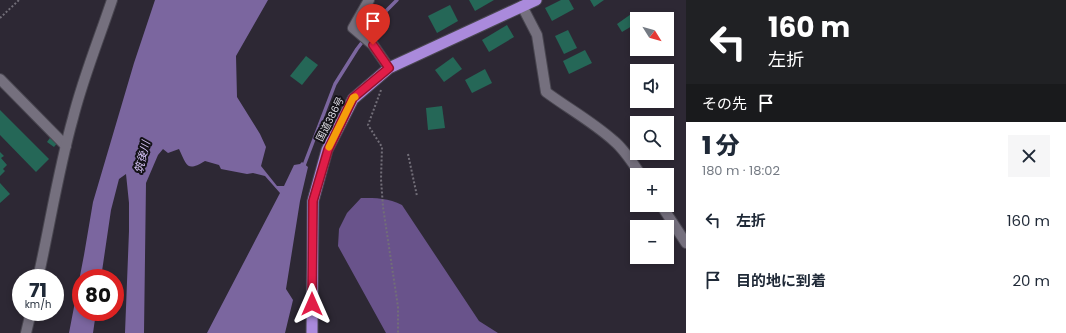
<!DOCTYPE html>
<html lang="ja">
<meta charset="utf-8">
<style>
body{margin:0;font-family:Poppins,"Noto Sans JP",sans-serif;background:#f6f6f7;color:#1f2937;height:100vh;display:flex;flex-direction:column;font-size:15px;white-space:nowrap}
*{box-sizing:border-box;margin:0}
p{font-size:13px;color:#747a83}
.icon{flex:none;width:22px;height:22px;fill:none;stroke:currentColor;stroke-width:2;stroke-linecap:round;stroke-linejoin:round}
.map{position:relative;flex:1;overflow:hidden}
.details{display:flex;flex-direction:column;background:#fff;width:380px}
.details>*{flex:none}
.top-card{background:#202124;color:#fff;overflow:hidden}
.needle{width:26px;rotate:127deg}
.fabs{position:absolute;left:630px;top:12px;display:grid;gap:8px}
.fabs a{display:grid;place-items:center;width:44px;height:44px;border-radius:0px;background:#fff;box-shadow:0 2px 6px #0003;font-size:20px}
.speed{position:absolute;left:12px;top:269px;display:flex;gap:8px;font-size:20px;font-weight:700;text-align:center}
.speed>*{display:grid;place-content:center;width:52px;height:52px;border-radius:50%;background:#fff;box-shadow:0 2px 6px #0003;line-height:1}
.speed small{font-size:10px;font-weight:400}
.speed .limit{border:6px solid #d22;background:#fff;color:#111}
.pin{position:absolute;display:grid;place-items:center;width:34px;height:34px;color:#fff;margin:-41px -17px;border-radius:50% 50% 50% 0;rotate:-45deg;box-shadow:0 0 4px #0007}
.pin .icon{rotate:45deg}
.me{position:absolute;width:44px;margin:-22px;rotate:0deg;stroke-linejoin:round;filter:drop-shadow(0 0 3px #0008)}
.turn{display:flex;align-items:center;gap:14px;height:84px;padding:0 16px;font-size:18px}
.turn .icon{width:52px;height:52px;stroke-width:2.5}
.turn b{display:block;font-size:28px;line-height:34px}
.then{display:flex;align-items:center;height:38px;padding:0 16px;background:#0003;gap:8px;font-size:15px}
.round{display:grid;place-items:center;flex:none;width:42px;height:42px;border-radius:0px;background:#f6f6f7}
.overview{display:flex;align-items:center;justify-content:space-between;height:68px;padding:0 16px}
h1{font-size:24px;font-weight:800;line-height:30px}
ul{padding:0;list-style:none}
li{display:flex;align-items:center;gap:12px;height:60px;padding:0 16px}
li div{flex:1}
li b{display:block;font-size:15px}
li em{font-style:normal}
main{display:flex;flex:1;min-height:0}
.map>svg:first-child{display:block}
</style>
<main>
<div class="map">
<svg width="686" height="333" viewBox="0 0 686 333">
<rect width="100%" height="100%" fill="#2d2834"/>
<path fill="#69538b" d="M361 198C376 198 389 198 402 205L479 321 498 333H386L338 246 339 229 347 213Z"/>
<path fill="#7b669f" d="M155 0H268L236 56 237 97 260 134 266 147 261 166 277 186H284L294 165 300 164 302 162 308 167 300 201 286 289 293 300 285 333H207L280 193 265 176 253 173 247 174 221 169 219 165 205 161C187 172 187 166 179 149L168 153 163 149 158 155 146 183 144 333H125L129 231V203L126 174 119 179 111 210 101 278H81V312H96L93 333H69L84 255 93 202 134 63Z"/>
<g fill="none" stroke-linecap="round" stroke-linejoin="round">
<path stroke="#7b669f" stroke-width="3.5" d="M303 168 335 84 357 49 385 12 397 0"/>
</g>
<g fill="#256757">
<path d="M469 0H494L475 11Z"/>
<path d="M561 0H569L574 9 552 21 545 8Z"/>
<path d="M590 0H604L594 7Z"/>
<path d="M450 5 458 21 437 33 428 16Z"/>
<path d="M634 12 639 19H637V23L622 32 617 24Z"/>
<path d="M507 25 514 37 489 52 482 40Z"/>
<path d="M568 30 577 48 564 54 555 36Z"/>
<path d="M585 50 592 63 569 74 563 61Z"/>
<path d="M306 56 318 65 302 85 290 76Z"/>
<path d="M453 57 462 69 444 82 435 70Z"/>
<path d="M485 69 492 83 472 93 465 80Z"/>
<path d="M442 106 445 128 428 130 426 108Z"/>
<path d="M0 110 49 159 36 172 0 135Z"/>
<path d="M52 135 59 141 54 147 47 142Z"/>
<path d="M0 152 4 156 1 158 7 165 3 169 5 171 0 176Z"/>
<path d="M0 183 10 194 0 203Z"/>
</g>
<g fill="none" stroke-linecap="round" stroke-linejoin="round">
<g stroke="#494650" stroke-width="12">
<g id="minor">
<path d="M369 0 353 28 373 45 389 68"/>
<path d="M522 6 537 35 546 92C569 109 593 122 614 141 624 149 634 165 641 175"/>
<path d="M0 79 66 146"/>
<path d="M661 205 686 243"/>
<path d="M38 278C50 225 58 171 73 118 83 78 99 39 112 0"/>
<path d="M26 333 31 312"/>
</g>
</g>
<g stroke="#494650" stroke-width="13">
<path id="trunk" d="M312 333 313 201 327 150 353 99 389 68 536 0"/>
</g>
<g stroke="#726e78" stroke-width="2" stroke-dasharray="2 2" stroke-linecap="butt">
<path d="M0 18 19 0"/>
<path d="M381 90 368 125 382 147 381 179 383 207 398 307V333"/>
<path d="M408 154 417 196"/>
</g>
<use href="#minor" stroke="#75707e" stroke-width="10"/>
<use href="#trunk" stroke="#aa8adc" stroke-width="11"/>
</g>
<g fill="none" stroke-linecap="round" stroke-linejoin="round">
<g stroke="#92132f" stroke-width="10">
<path id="route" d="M312 304 313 201 328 150 353 98 389 68 373 45"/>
</g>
<use href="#route" stroke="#e11d48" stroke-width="7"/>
<path stroke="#f59e0b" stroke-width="7" d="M329 147 353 98 355 97"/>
</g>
<g text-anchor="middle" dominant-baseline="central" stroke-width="4" stroke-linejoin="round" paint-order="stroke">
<g font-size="10" fill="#dddbe3" stroke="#141218">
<text transform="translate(330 119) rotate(-63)">国道386号</text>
</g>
<g font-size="11" font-style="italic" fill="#d8c6f9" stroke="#141218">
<text transform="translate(142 157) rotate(-76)">筑後川</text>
</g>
</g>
</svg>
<div class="fabs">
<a><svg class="needle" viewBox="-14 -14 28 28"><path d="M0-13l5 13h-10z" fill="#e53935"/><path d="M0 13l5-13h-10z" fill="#747a83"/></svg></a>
<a><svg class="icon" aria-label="sound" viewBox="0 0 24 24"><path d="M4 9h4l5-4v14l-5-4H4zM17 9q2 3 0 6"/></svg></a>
<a><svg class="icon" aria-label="search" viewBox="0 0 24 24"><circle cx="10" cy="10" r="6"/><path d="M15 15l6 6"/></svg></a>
<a>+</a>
<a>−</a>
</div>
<div class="speed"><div>71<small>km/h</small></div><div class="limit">80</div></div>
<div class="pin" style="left:373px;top:45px;background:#d93025"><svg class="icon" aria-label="arrive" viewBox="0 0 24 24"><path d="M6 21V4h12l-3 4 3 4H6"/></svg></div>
<svg class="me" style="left:312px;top:304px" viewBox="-20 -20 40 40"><path d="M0-17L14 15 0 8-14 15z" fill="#e11d48" stroke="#fff" stroke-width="4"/></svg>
</div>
<section class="details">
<div class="top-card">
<div class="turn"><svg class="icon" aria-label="left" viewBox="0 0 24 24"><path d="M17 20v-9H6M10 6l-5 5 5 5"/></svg><div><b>160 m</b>左折</div></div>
<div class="then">その先<svg class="icon" aria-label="arrive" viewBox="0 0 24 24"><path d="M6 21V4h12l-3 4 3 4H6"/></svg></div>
</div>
<div class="overview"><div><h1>1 分</h1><p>180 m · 18:02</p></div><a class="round"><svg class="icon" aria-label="close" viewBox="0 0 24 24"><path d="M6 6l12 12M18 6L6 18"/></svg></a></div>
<ul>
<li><svg class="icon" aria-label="left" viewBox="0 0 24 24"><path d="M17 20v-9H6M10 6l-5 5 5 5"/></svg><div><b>左折</b></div><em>160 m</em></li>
<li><svg class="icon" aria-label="arrive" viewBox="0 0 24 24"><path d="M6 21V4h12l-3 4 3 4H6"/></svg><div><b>目的地に到着</b></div><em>20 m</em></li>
</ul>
</section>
</main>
